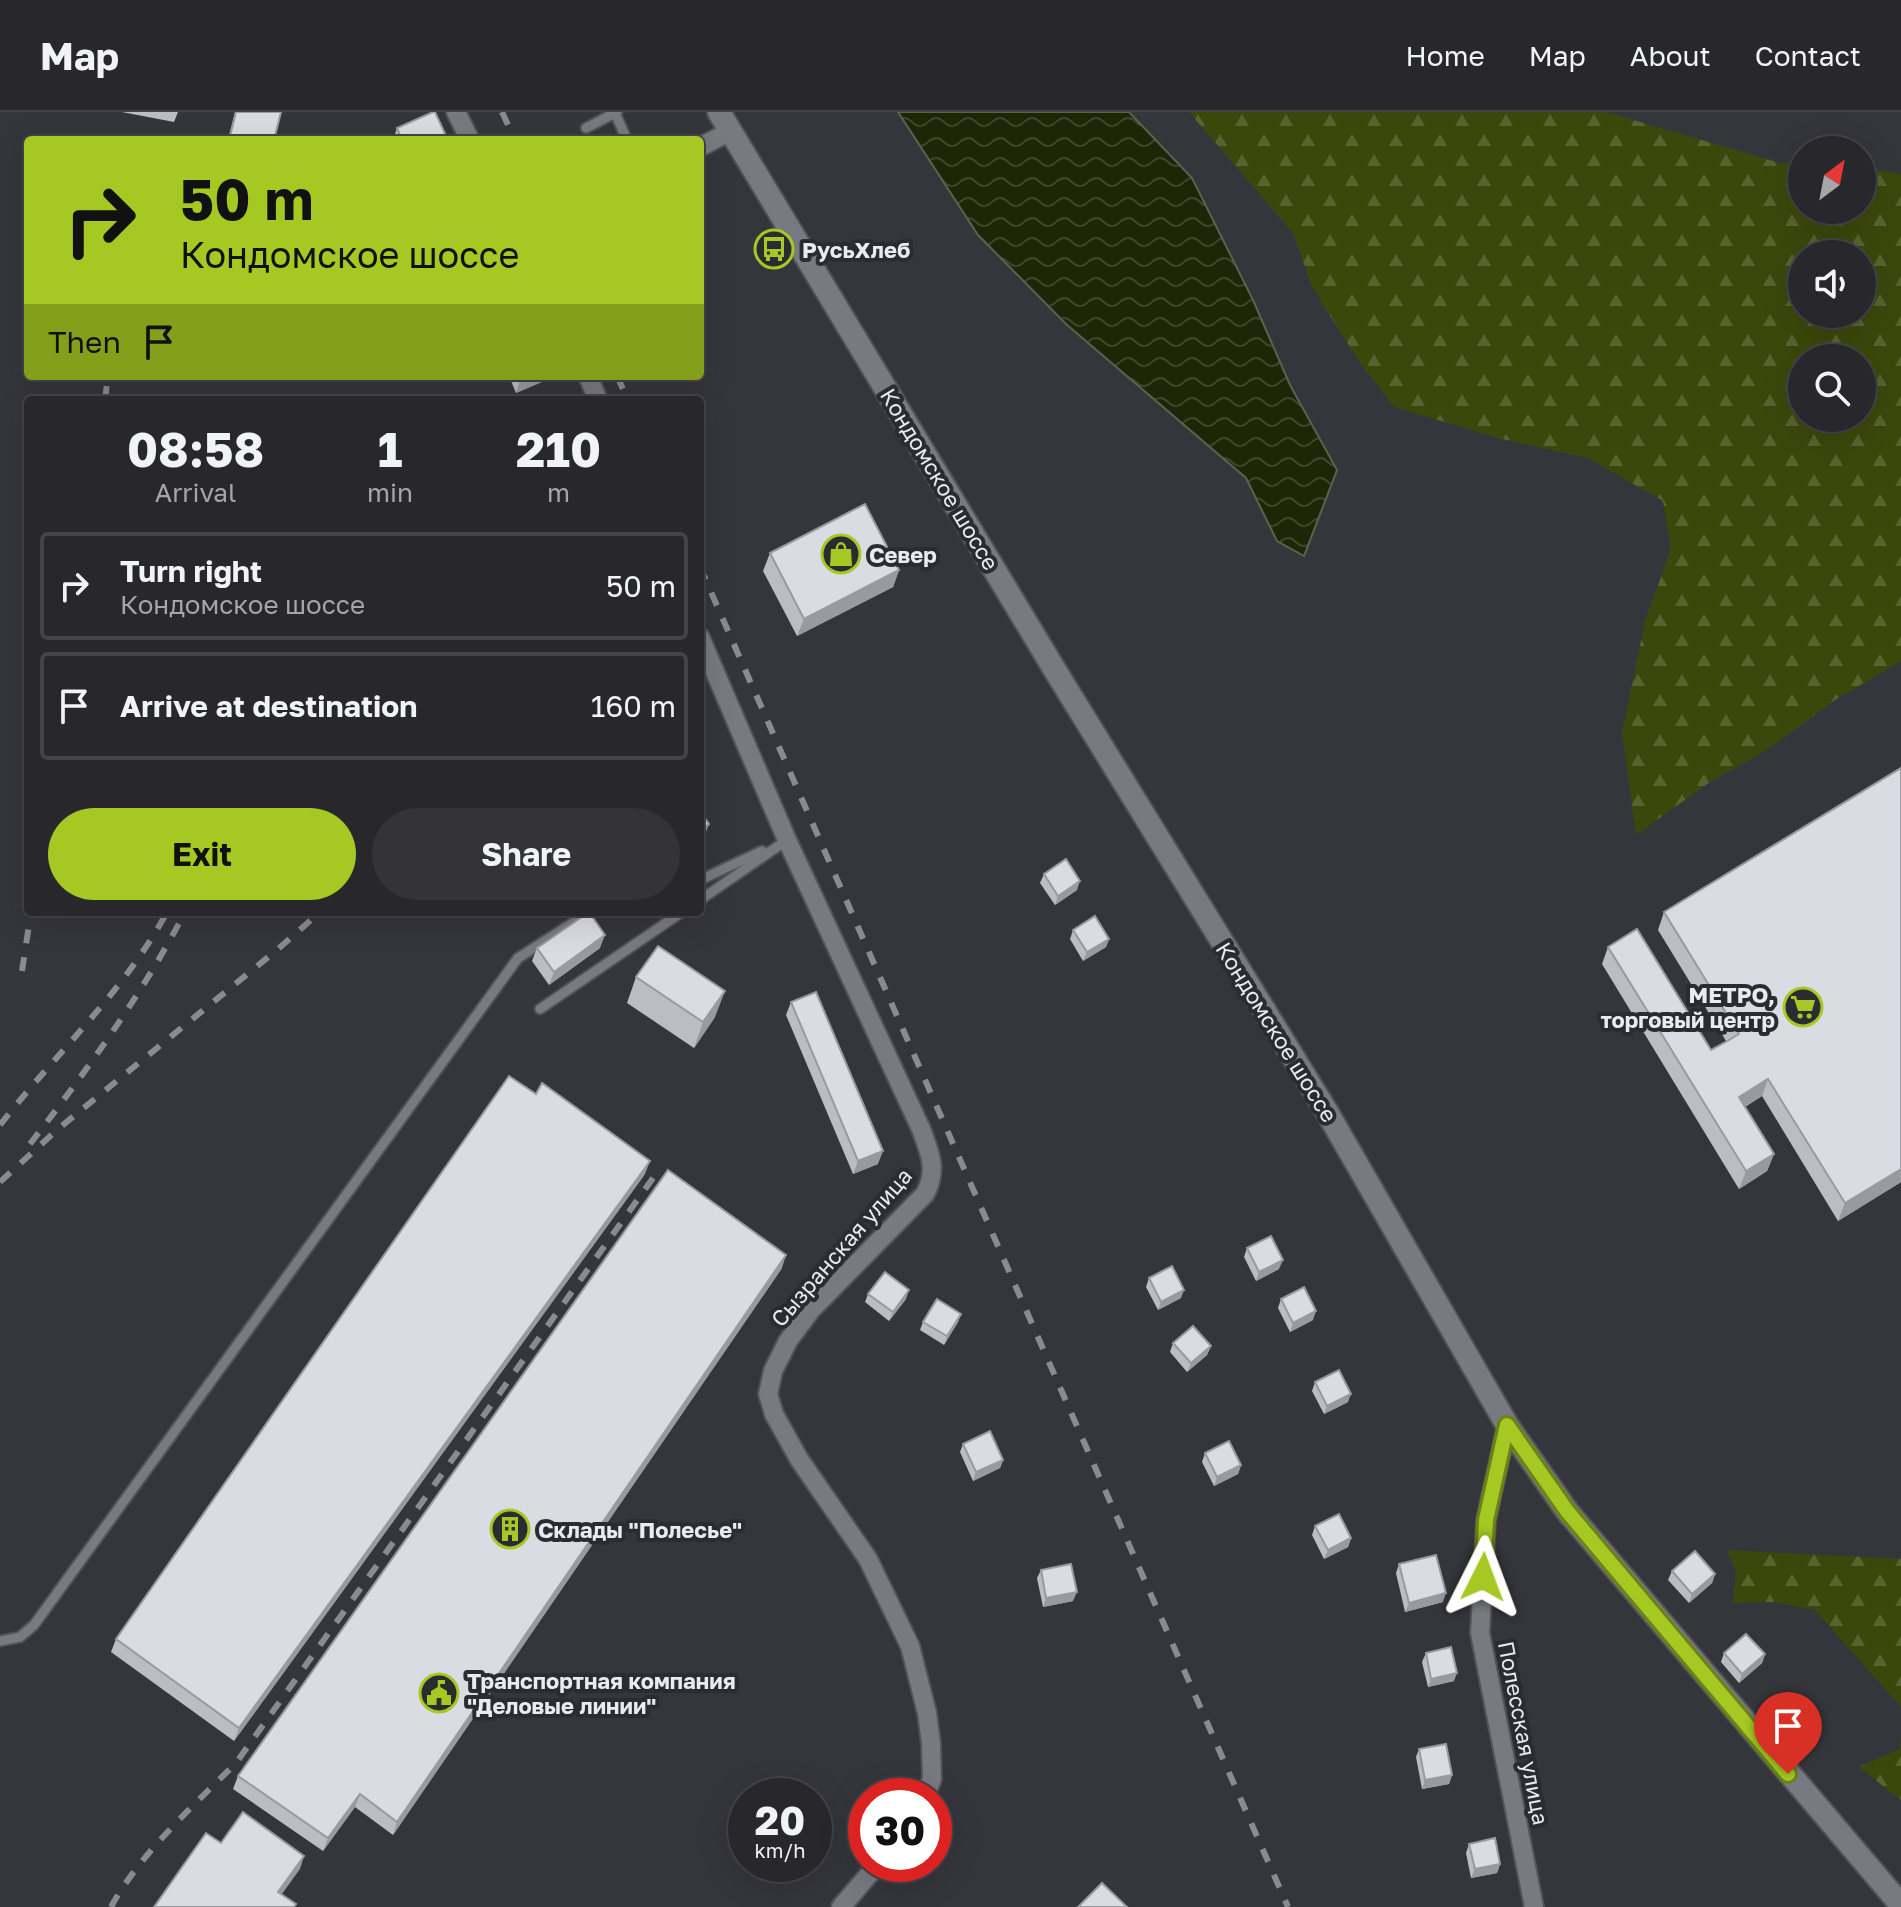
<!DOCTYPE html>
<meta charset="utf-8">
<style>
body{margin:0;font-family:"Golos Text",sans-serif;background:#343438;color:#f1f3f6;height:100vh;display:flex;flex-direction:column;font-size:30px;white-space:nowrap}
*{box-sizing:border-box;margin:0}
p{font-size:26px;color:#a5a6a9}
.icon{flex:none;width:44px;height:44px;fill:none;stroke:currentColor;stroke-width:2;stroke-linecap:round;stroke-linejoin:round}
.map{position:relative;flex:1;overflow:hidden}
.sheet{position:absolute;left:24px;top:284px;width:680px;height:520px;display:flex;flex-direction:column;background:#28282c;border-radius:8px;box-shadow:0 8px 32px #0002,0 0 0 2px #444448}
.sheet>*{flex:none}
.guide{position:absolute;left:24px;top:24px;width:680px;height:244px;border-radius:8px;box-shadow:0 8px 32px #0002,0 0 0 2px #444448;background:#a5c822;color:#111;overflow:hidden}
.needle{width:52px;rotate:32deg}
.buttons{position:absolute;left:1788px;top:24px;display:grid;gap:16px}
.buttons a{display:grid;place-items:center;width:88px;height:88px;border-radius:50%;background:#28282c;box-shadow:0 8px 32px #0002,0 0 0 2px #444448;font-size:40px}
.speed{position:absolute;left:728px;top:1666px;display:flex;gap:16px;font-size:40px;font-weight:700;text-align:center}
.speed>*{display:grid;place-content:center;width:104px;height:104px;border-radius:50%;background:#28282c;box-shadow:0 8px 32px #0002,0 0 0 2px #444448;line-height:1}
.speed small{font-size:20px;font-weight:400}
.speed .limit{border:12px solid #d22;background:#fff;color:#111}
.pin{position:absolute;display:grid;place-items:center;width:68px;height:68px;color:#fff;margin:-82px -34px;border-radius:50% 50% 50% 0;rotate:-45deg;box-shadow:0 0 8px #0007}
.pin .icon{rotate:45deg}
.me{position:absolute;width:88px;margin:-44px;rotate:3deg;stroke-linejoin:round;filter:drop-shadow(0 0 6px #0008)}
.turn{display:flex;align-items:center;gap:28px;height:168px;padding:0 24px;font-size:36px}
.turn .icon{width:104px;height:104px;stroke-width:2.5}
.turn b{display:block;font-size:56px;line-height:68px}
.then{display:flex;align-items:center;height:76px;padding:0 24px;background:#0003;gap:16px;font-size:30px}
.eta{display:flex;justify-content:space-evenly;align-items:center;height:136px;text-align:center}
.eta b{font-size:48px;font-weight:700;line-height:56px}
.action{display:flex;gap:16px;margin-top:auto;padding:16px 24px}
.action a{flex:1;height:92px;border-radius:48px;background:#a5c822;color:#111;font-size:32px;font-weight:700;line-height:92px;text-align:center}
.action a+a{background:#343438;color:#f1f3f6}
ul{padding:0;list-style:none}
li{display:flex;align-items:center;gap:24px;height:108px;margin:0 16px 12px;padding:0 8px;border:4px solid #444448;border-radius:8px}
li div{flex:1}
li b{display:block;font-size:30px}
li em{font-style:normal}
header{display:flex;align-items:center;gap:48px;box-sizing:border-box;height:112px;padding:0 40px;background:#28282c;border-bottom:2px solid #444448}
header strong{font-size:38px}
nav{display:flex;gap:44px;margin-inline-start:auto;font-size:28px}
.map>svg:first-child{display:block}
</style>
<header>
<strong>Map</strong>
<nav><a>Home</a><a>Map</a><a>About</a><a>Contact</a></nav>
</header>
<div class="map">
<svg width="1901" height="1795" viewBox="0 0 1901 1795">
<defs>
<pattern id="forest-firs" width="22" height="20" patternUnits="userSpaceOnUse" patternTransform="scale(2)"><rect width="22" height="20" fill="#3b480c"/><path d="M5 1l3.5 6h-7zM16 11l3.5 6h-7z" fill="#586330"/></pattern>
<pattern id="water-waves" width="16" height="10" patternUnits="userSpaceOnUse" patternTransform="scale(2)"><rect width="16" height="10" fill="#1f2607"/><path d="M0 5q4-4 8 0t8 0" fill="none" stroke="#40462b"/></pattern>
</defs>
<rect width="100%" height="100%" fill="#35363b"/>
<g fill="url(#forest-firs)" fill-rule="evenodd">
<path d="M1189 0H1606L1780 51 1802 52V98H1862V56L1901 62V549L1835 588 1770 636 1707 672 1636 723 1622 621 1645 509 1671 437 1663 389 1588 346 1498 326 1394 295 1360 251 1312 175 1293 121ZM1802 142H1862V202H1802ZM1802 246H1862V306H1802Z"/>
<path d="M1727 1438 1901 1447V1595L1815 1498 1774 1490 1733 1491 1736 1459Z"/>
<path d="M1901 1625V1688L1859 1655 1900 1637Z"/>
</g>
<path fill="url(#water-waves)" stroke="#5c614c" stroke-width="2" d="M898 0H1129L1192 66 1253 188 1290 273 1337 358 1304 444 1277 429 1246 366 1066 212 978 123Z"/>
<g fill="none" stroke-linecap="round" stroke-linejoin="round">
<g stroke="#525357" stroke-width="13">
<g id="service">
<path d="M615 1 627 28"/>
<path d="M586 16 617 0"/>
<path d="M700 768 762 739"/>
<path d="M700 788 787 728"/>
<path d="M540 897 682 800"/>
<path d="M0 1529 20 1525 34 1513 518 846 590 800"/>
</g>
</g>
<g stroke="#525357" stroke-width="22">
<g id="minor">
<path d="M456 0 470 28"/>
<path d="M700 35 731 19"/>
<path d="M588 264 598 288"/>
<path d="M700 525 787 728 921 1017C930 1041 938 1058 925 1082L811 1198 788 1229 773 1259 768 1282 774 1302 799 1347 868 1447 910 1534 927 1601 931 1631 932 1667 925 1684"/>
<path d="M1507 1313 1486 1408 1480 1521 1534 1795"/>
<path d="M841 1795 878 1752"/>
</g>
</g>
<g stroke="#525357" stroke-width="26">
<path id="tertiary" d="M719 0 1053 555 1327 1000 1507 1313 1567 1399 1901 1793"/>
</g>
<use href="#service" stroke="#797a81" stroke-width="9"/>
<use href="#minor" stroke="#797a81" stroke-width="18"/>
<use href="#tertiary" stroke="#797a81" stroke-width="22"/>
<g stroke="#8a8b8f" stroke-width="6" stroke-dasharray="14 14" stroke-linecap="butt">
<path d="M502 0 515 28"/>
<path d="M617 264 628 288"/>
<path d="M105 288 108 264"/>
<path d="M700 455 1288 1795"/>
<path d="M22 859 31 800"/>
<path d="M0 1013C56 941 124 880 167 800"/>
<path d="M30 1032C87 958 142 883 185 800"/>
<path d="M0 1070 58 1017 278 837 320 800"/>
<path d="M111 1795C139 1743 194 1693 236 1651L653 1066"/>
</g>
</g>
<g fill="#bcbdc3">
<path d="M122 0H178L174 10Z"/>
<path d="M235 0H281L274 28H228Z"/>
<path d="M397 16 448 28H393Z"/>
<path d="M509 264H552L551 266 516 281Z"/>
<path d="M770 441 899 458 893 475 797 524 763 459Z"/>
<path d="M1044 762 1077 778 1055 793 1040 771Z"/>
<path d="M1664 800 1901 1070 1838 1109 1762 984 1745 995 1774 1042 1767 1059 1739 1077 1602 852 1608 835 1711 938 1726 929 1658 818Z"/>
<path d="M1073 818 1109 827 1106 835 1083 849 1070 827Z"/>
<path d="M537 836H600L549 873 532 849Z"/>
<path d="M636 865 715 905 694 936 627 891Z"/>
<path d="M791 890 878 1052 853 1062 786 903Z"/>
<path d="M645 1062 234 1629 111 1540 116 1527Z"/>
<path d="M1247 1136 1279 1157 1256 1169 1244 1145Z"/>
<path d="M782 1156 393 1723 355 1695 323 1739 233 1677 238 1664Z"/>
<path d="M1149 1166 1181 1186 1158 1198 1146 1175Z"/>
<path d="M868 1182 906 1187 889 1209 865 1190Z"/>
<path d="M1281 1187 1313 1208 1290 1220 1278 1196Z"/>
<path d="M961 1202 958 1210 944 1233 920 1218 923 1210Z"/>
<path d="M1173 1231 1211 1234 1207 1243 1187 1260 1170 1240Z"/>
<path d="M1315 1270 1348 1290 1324 1302 1312 1279Z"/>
<path d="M963 1332 1003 1348 1000 1356 973 1369 960 1340Z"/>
<path d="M1205 1341 1241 1353 1238 1362 1214 1374 1202 1350Z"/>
<path d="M1315 1414 1351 1426 1348 1435 1324 1447 1312 1423Z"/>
<path d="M1399 1452 1443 1490 1405 1500 1396 1461Z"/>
<path d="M1041 1458 1073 1489 1043 1495 1037 1466Z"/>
<path d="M1672 1459 1715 1462 1712 1471 1689 1491 1668 1468Z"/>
<path d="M1426 1541 1454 1569 1428 1575 1422 1550Z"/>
<path d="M1724 1541 1765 1542 1762 1551 1739 1571 1721 1550Z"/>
<path d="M1419 1637 1452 1663 1449 1672 1422 1677 1416 1645Z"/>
<path d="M1469 1732 1500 1752 1497 1761 1471 1766 1466 1741Z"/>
</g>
<g fill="#999a9f">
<path d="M529 264H552L551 266 516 281 520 268Z"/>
<path d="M899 458 893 475 797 524 804 507Z"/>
<path d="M709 712 706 720 700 725V719Z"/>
<path d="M1080 769 1077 778 1055 793 1058 784Z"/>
<path d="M605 823 600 836 549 873 554 860Z"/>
<path d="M1109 827 1106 835 1083 849 1087 840Z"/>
<path d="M725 879 715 905 694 936 703 910Z"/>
<path d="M1768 967 1762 984 1732 1002 1739 985Z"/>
<path d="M883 1039 878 1052 853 1062 858 1049Z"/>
<path d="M1774 1042 1767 1059 1739 1077 1746 1059Z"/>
<path d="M650 1049 645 1062 234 1629 239 1616Z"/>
<path d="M1901 1057V1070L1838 1109 1845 1091Z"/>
<path d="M786 1143 782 1156 393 1723 397 1710Z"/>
<path d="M1283 1148 1279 1157 1256 1169 1259 1160Z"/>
<path d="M909 1178 906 1187 889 1209 893 1200Z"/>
<path d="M1184 1178 1181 1186 1158 1198 1161 1190Z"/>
<path d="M1316 1199 1313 1208 1290 1220 1293 1211Z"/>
<path d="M961 1202 958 1210 944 1233 947 1224Z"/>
<path d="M1211 1234 1207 1243 1187 1260 1191 1251Z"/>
<path d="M1351 1282 1348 1290 1324 1302 1327 1294Z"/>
<path d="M1003 1348 1000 1356 973 1369 976 1360Z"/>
<path d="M1241 1353 1238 1362 1214 1374 1217 1365Z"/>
<path d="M1351 1426 1348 1435 1324 1447 1328 1438Z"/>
<path d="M1715 1462 1712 1471 1689 1491 1692 1482Z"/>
<path d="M1077 1480 1073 1489 1043 1495 1046 1486Z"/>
<path d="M1446 1481 1443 1490 1405 1500 1409 1491Z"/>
<path d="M1765 1542 1762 1551 1739 1571 1742 1562Z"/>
<path d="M1457 1561 1454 1569 1428 1575 1431 1567Z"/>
<path d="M1452 1663 1449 1672 1422 1677 1425 1668Z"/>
<path d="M360 1682 355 1695 323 1739 328 1726Z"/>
<path d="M304 1744 300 1757 274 1793 278 1780Z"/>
<path d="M1500 1752 1497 1761 1471 1766 1475 1757Z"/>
</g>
<g fill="#dbdce3" stroke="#999a9f" stroke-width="2">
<path d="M236 0H281L274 28H229Z"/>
<path d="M433 0H435L448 28H402L397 16Z"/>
<path d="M865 392 899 458 804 507 770 441Z"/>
<path d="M1901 656V1057L1845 1091 1768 967 1739 985 1774 1042 1746 1059 1608 835 1637 817 1711 938 1724 931 1739 922 1664 800Z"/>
<path d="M700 699 709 712 700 719Z"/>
<path d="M1066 747 1080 769 1058 784 1044 762Z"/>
<path d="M589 800 605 823 554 860 537 836Z"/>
<path d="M1095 804 1109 827 1087 840 1073 818Z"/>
<path d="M658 834 725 879 703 910 636 865Z"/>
<path d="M816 880 883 1039 858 1049 791 890Z"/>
<path d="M509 964 536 982 542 971 650 1049 239 1616 116 1527Z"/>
<path d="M668 1058 786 1143 397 1710 360 1682 328 1726 238 1664Z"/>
<path d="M1271 1124 1283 1148 1259 1160 1247 1136Z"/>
<path d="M1172 1154 1184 1178 1161 1190 1149 1166Z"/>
<path d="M885 1160 909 1178 893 1200 868 1182Z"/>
<path d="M1304 1175 1316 1199 1293 1211 1281 1187Z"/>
<path d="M937 1187 961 1202 947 1224 923 1210Z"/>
<path d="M1193 1214 1211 1234 1191 1251 1173 1231Z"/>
<path d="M1339 1258 1351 1282 1327 1294 1315 1270Z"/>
<path d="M990 1319 1003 1348 976 1360 963 1332Z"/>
<path d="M1229 1329 1241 1353 1217 1365 1205 1341Z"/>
<path d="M1339 1402 1351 1426 1328 1438 1315 1414Z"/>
<path d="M1695 1439 1715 1462 1692 1482 1672 1459Z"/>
<path d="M1436 1443 1446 1481 1409 1491 1399 1452Z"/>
<path d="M1071 1452 1077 1480 1046 1486 1041 1458Z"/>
<path d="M1746 1522 1765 1542 1742 1562 1724 1541Z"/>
<path d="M1451 1535 1457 1561 1431 1567 1426 1541Z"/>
<path d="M1446 1632 1452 1663 1425 1668 1419 1637Z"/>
<path d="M243 1700 304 1744 278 1780 296 1792 294 1795H154L206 1721 221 1731Z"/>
<path d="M1495 1726 1500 1752 1475 1757 1469 1732Z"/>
<path d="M1102 1771 1127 1795H1078Z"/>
</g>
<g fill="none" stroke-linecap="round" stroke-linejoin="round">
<g stroke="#6b8216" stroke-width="20">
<path id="route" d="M1483 1465 1486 1408 1507 1313 1567 1399 1788 1662"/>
</g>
<use href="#route" stroke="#a5c822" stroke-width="14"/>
</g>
<defs>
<g id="bus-ring" transform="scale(2)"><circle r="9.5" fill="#2b2c31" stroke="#a5c822" stroke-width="1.5"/><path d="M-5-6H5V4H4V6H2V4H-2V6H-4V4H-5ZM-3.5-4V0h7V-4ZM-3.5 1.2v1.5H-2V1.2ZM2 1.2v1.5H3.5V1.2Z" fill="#a5c822"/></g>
<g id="shop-ring" transform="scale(2)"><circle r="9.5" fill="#2b2c31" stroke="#a5c822" stroke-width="1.5"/><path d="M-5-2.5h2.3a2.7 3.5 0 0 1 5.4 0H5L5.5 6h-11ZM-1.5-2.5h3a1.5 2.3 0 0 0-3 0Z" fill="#a5c822"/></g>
<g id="supermarket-ring" transform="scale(2)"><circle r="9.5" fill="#2b2c31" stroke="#a5c822" stroke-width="1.5"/><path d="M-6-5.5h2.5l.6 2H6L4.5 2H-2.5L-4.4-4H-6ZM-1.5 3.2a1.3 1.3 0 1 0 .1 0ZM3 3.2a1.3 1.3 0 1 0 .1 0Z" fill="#a5c822"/></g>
<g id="building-ring" transform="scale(2)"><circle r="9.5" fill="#2b2c31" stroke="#a5c822" stroke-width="1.5"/><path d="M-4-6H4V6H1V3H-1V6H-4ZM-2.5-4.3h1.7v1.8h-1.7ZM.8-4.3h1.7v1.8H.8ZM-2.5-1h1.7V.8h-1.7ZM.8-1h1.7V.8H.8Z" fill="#a5c822"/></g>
<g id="civic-ring" transform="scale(2)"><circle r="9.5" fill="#2b2c31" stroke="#a5c822" stroke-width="1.5"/><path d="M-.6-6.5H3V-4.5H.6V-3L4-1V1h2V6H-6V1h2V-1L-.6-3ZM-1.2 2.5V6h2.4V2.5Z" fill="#a5c822"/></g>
</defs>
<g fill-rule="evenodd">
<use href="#bus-ring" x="774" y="137"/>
<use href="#shop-ring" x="841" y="442"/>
<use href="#supermarket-ring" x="1803" y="895"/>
<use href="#building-ring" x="510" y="1417"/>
<use href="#civic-ring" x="439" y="1581"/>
</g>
<g text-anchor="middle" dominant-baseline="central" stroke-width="8" stroke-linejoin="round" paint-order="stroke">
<g font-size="22" font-weight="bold" fill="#eaebee" stroke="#2b2c31" text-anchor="start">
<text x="802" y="137">РусьХлеб</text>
<text x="869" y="442">Север</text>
<text x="1775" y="882" text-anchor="end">МЕТРО,<tspan x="1775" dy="25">торговый центр</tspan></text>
<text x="538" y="1417">Склады "Полесье"</text>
<text x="467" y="1568">Транспортная компания<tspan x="467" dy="25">"Деловые линии"</tspan></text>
</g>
<g font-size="22" fill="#eaebee" stroke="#2b2c31">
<text transform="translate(940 367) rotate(59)">Кондомское шоссе</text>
<text transform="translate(1277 920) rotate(58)">Кондомское шоссе</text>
<text transform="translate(841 1135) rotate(-49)">Сызранская улица</text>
<text transform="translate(1524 1621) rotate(79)">Полесская улица</text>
</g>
</g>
</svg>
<div class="buttons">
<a><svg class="needle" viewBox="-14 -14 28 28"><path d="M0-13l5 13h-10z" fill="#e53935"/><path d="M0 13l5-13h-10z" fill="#a5a6a9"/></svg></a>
<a><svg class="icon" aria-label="sound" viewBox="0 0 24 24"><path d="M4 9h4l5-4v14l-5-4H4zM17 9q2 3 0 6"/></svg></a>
<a><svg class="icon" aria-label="search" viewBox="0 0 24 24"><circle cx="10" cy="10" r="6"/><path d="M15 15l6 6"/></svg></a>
</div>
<div class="speed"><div>20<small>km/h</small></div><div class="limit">30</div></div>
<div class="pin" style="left:1788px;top:1662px;background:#d93025"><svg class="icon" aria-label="arrive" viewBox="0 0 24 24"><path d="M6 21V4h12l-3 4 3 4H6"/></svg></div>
<svg class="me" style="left:1483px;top:1465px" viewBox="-20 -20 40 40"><path d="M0-17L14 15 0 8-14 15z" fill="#a5c822" stroke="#fff" stroke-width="4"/></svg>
<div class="guide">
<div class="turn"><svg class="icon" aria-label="right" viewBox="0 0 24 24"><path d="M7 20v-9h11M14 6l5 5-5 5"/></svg><div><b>50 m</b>Кондомское шоссе</div></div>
<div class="then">Then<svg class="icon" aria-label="arrive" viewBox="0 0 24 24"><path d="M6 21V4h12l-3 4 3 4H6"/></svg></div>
</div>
<section class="sheet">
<div class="eta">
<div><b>08:58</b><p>Arrival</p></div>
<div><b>1</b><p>min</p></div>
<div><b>210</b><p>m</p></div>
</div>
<ul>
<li><svg class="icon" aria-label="right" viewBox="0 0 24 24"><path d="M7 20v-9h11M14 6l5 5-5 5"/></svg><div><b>Turn right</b><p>Кондомское шоссе</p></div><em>50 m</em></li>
<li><svg class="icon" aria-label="arrive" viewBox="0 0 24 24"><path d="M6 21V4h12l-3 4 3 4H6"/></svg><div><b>Arrive at destination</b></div><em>160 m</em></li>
</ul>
<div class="action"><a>Exit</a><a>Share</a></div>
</section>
</div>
